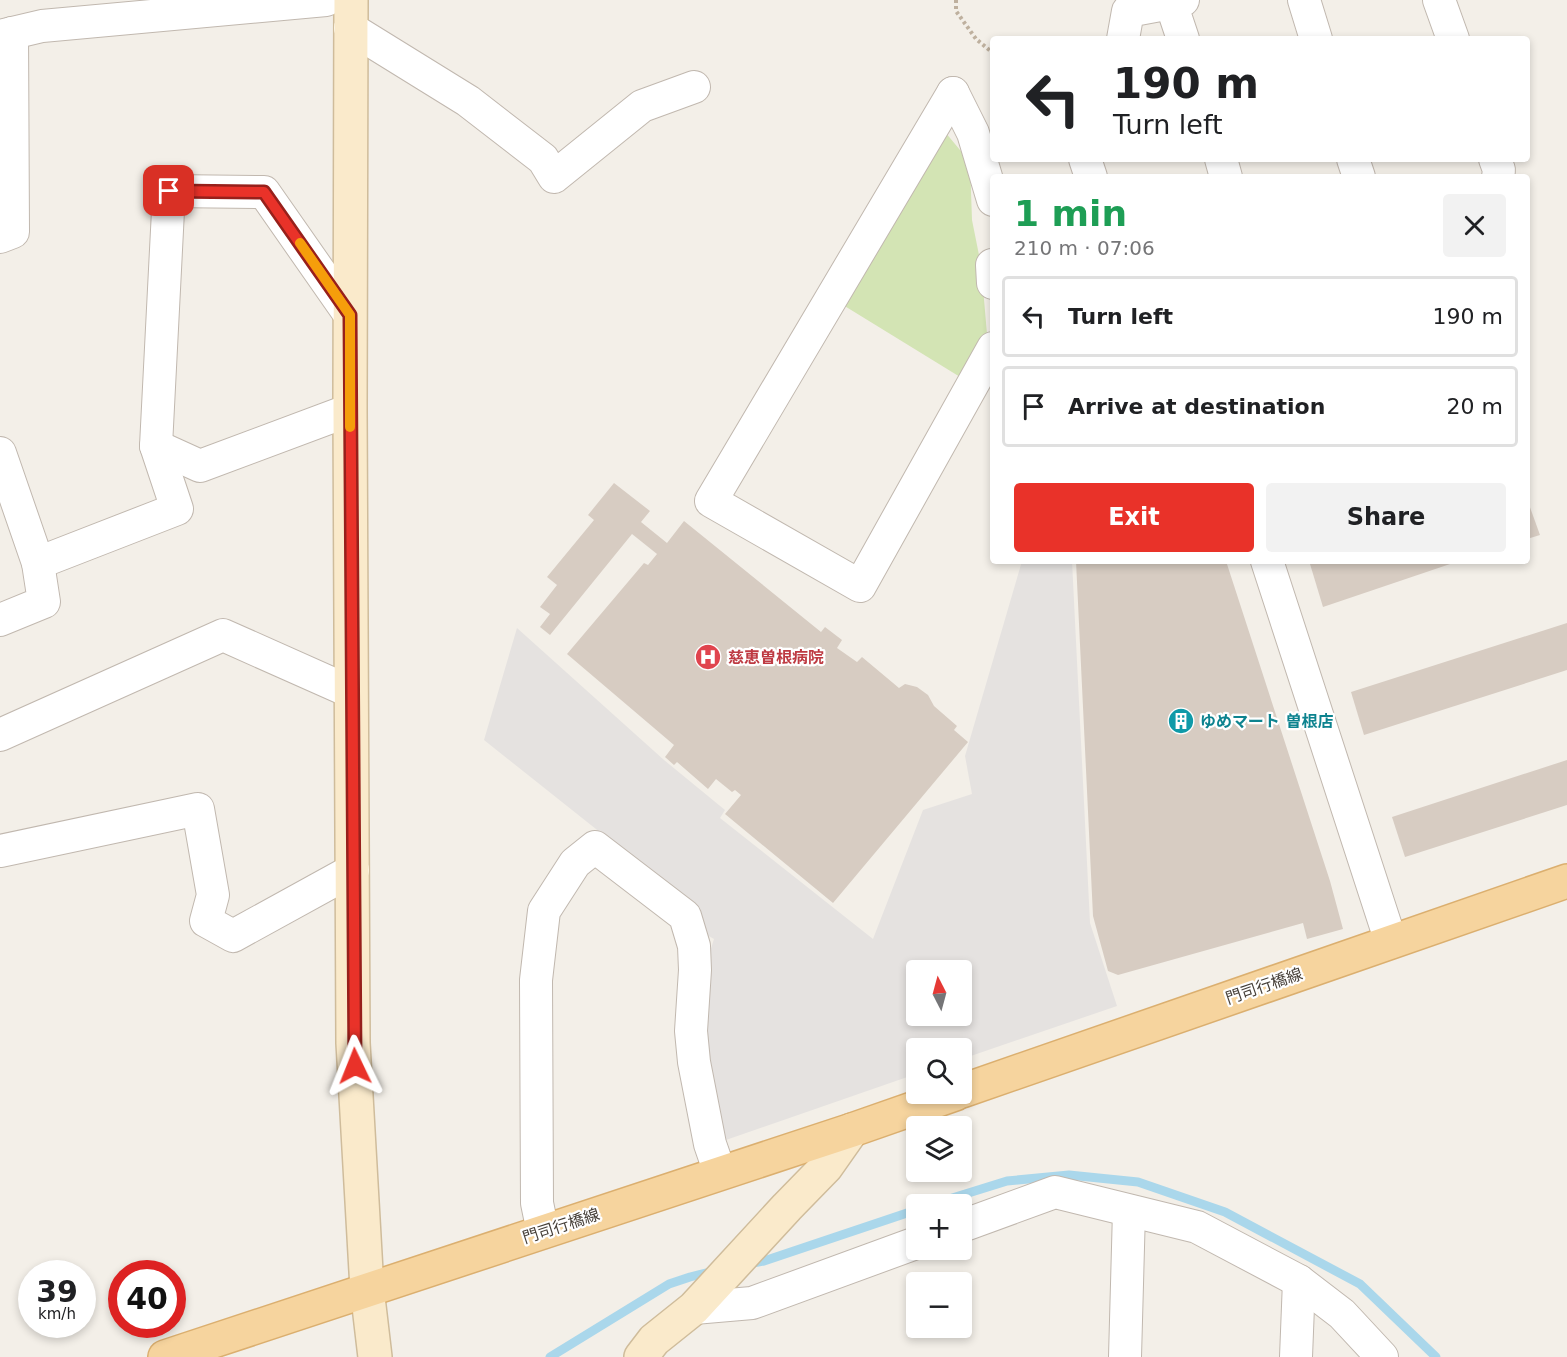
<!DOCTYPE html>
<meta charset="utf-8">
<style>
body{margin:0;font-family:"DejaVu Sans","Noto Sans JP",sans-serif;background:#f2f2f2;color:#202124;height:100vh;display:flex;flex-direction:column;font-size:22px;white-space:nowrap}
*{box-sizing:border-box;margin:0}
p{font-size:20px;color:#757577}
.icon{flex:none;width:33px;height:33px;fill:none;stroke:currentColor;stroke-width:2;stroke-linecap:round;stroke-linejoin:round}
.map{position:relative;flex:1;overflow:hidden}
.panel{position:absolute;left:990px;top:174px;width:540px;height:390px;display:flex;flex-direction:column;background:#fff;border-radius:6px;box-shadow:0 3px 9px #0003}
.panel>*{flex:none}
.banner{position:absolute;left:990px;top:36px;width:540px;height:126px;border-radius:6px;box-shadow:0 3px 9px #0003;background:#fff;color:#202124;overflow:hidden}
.needle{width:39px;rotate:354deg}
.buttons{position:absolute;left:906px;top:960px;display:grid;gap:12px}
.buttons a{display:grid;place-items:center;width:66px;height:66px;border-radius:6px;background:#fff;box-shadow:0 3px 9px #0003;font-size:30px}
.speed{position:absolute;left:18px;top:1260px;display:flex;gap:12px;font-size:30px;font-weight:700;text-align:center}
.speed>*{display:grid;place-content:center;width:78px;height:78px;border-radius:50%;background:#fff;box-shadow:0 3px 9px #0003;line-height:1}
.speed small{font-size:15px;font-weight:400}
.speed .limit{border:9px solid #d22;background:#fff;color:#111}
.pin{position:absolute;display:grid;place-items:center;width:51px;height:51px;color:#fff;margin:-26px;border-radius:12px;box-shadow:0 3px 9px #0006}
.me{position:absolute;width:66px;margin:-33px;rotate:358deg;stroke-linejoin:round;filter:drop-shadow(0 0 4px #0008)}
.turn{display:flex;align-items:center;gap:21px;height:126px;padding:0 24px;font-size:27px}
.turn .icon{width:78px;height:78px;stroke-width:2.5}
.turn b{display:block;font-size:42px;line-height:51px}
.round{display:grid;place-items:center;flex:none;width:63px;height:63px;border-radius:6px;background:#f2f2f2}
.overview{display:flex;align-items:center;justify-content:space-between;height:102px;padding:0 24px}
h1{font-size:36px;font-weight:800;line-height:45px;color:#1e9e55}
.cta{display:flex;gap:12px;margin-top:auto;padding:12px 24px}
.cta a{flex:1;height:69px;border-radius:6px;background:#e93229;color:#fff;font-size:24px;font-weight:800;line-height:69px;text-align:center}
.cta a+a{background:#f2f2f2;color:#202124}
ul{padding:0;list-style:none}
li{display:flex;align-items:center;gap:18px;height:81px;margin:0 12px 9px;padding:0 12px;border:3px solid #e0e0e0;border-radius:6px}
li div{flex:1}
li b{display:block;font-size:22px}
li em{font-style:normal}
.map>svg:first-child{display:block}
</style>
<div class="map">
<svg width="1567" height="1357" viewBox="0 0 1567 1357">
<rect width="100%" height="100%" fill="#f3efe8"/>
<path fill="#d3e4b4" d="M945 132 970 162 972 220 981 265 987 334 965 380 843 305Z"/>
<path fill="#e5e2e0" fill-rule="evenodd" d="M1022 561H1072L1090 923 1117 1006 962 1059V1048H916V1074L723 1141 704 1031 709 955 714 939 707 935 689 903 484 740 517 628 664 760 725 810 720 818 873 939 923 810 972 794 965 756ZM916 970H962V1016H916Z"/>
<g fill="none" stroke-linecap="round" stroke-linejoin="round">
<g stroke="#aad7eb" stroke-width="9">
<path d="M933 1204 1007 1181 1069 1175 1138 1182 1225 1212 1360 1284 1436 1357"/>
<path d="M748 1264 764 1261 916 1210"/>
<path d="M550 1357 669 1284 690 1277 714 1271"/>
</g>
</g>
<g fill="#d7ccc2">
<path d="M614 483 650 511 641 522 667 543 684 521 821 632 825 627 842 640 837 648 857 662 862 657 899 688 905 684 917 687 928 695 934 706 957 726 954 730 968 742 833 903 725 814 741 795 735 790 732 792 716 779 708 789 677 762 674 765 665 757 674 745 567 654 644 563 648 565 657 554 632 534 550 635 540 627 550 614 540 607 557 585 547 577 594 520 588 515Z"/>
<path d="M1527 499 1540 535 1527 539Z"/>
<path d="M1076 561H1226L1330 881 1343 929 1307 939 1303 923 1118 975 1108 971 1093 916Z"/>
<path d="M1320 561H1459L1323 607 1310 564Z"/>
<path d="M1567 623V670L1364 735 1351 692Z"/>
<path d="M1567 760V805L1405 857 1392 817Z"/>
</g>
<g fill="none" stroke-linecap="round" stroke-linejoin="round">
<g stroke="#c1b8af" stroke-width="34">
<g id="street">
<path d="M1304 0 1316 39"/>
<path d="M1439 0 1453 39"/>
<path d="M350 28 468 101 543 159 554 177 642 106 694 87"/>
<path d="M0 36 42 26 326 0"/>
<path d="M1123 39 1128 11 1171 3"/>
<path d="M1183 39 1171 3 1183 0"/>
<path d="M953 93 711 501 860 586 993 348"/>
<path d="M953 93 973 133 993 200"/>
<path d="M1085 159 1091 177"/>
<path d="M1221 159 1226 177"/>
<path d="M1353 159 1359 177"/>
<path d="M1495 159 1499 170 1498 177"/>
<path d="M0 237 13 232 12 33"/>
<path d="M993 265H992L993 283"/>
<path d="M156 446 200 466 350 410"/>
<path d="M0 453 38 563 177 509 156 446 169 191 264 192 350 315"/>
<path d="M1267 561 1391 942"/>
<path d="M0 620 44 602 38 563"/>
<path d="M0 735 223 635 351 692"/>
<path d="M0 851 198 809 213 895 206 921 233 936 353 870"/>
<path d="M962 1226 1055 1192 1197 1227 1299 1281 1342 1314 1382 1357"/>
<path d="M543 1232 537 1203 536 980 544 911 575 863 595 847 685 916 694 946 695 970 691 1031 694 1062 710 1144 720 1173"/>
<path d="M694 1308 752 1303 916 1243"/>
<path d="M1125 1357 1129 1211"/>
<path d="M1296 1357 1299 1281"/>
</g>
</g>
<g stroke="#cfbc9b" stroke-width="36">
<g id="secondary">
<path d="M351 0 350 410 353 1043 367 1289 375 1357"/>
<path d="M641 1357 654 1340 694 1308 787 1207 826 1167 852 1130"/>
</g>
</g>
<g stroke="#dbaf6f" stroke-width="36">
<g id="primary">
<path d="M962 1091 1567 881"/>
<path d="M165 1357 852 1130 955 1094"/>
</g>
</g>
<path stroke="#beb09e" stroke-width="4" stroke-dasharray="3 3" stroke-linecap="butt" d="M956 0V11L976 39 993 53"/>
<use href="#street" stroke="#fff" stroke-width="32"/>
<use href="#secondary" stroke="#faeacb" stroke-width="33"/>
<use href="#primary" stroke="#f6d49e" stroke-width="33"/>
</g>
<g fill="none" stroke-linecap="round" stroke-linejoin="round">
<g stroke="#97201b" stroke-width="15">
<path id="route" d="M169 191 264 192 350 315 355 1066"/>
</g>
<use href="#route" stroke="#e93229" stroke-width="10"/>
<path stroke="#f59e0b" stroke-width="10" d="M300 243 350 315V427"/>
</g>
<defs>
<g id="hospital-disc" transform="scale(1.35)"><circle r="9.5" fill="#e0444e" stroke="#fff"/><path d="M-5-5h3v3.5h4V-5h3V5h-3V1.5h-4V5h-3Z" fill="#fff"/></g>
<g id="building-disc" transform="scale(1.35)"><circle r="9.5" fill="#0f9aa8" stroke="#fff"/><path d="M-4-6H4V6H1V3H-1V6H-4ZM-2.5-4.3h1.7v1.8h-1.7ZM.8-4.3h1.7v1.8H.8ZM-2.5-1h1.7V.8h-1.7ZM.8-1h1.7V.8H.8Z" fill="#fff"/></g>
</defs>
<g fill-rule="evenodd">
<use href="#hospital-disc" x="708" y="657"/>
<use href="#building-disc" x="1181" y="721"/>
</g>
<g text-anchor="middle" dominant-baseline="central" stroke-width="4.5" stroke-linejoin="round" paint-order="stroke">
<g font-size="16" font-weight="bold" fill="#be3a42" stroke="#fff" text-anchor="start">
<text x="728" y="657">慈恵曽根病院</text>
</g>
<g font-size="16" font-weight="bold" fill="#0d838f" stroke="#fff" text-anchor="start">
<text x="1200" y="721">ゆめマート 曽根店</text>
</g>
<g font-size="16" fill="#463f38" stroke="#fff">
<text transform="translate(1264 986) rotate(-19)">門司行橋線</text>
<text transform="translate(561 1226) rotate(-18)">門司行橋線</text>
</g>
</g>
</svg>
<div class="buttons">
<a><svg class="needle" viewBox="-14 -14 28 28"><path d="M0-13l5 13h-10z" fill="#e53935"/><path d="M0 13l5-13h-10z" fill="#757577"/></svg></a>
<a><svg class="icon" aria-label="search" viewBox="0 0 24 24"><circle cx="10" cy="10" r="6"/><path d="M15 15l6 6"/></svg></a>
<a><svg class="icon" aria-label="layers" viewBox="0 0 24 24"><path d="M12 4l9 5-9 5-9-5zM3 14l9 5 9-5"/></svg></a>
<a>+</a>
<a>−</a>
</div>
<div class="speed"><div>39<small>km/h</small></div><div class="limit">40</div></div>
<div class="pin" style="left:169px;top:191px;background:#d93025"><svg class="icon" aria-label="arrive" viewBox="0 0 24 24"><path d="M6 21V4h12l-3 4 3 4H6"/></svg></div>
<svg class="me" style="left:355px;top:1066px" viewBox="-20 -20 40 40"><path d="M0-17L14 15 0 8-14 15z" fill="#e93229" stroke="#fff" stroke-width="4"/></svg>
<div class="banner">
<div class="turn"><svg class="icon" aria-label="left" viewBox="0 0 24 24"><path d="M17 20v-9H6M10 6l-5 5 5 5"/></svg><div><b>190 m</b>Turn left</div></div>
</div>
<section class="panel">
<div class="overview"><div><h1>1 min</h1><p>210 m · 07:06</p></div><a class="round"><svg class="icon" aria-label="close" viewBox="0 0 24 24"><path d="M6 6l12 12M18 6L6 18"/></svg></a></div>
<ul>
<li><svg class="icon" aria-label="left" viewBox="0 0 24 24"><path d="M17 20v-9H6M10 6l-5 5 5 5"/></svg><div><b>Turn left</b></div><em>190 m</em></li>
<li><svg class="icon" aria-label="arrive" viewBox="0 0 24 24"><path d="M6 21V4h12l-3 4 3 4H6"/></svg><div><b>Arrive at destination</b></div><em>20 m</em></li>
</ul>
<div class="cta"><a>Exit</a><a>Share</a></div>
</section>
</div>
